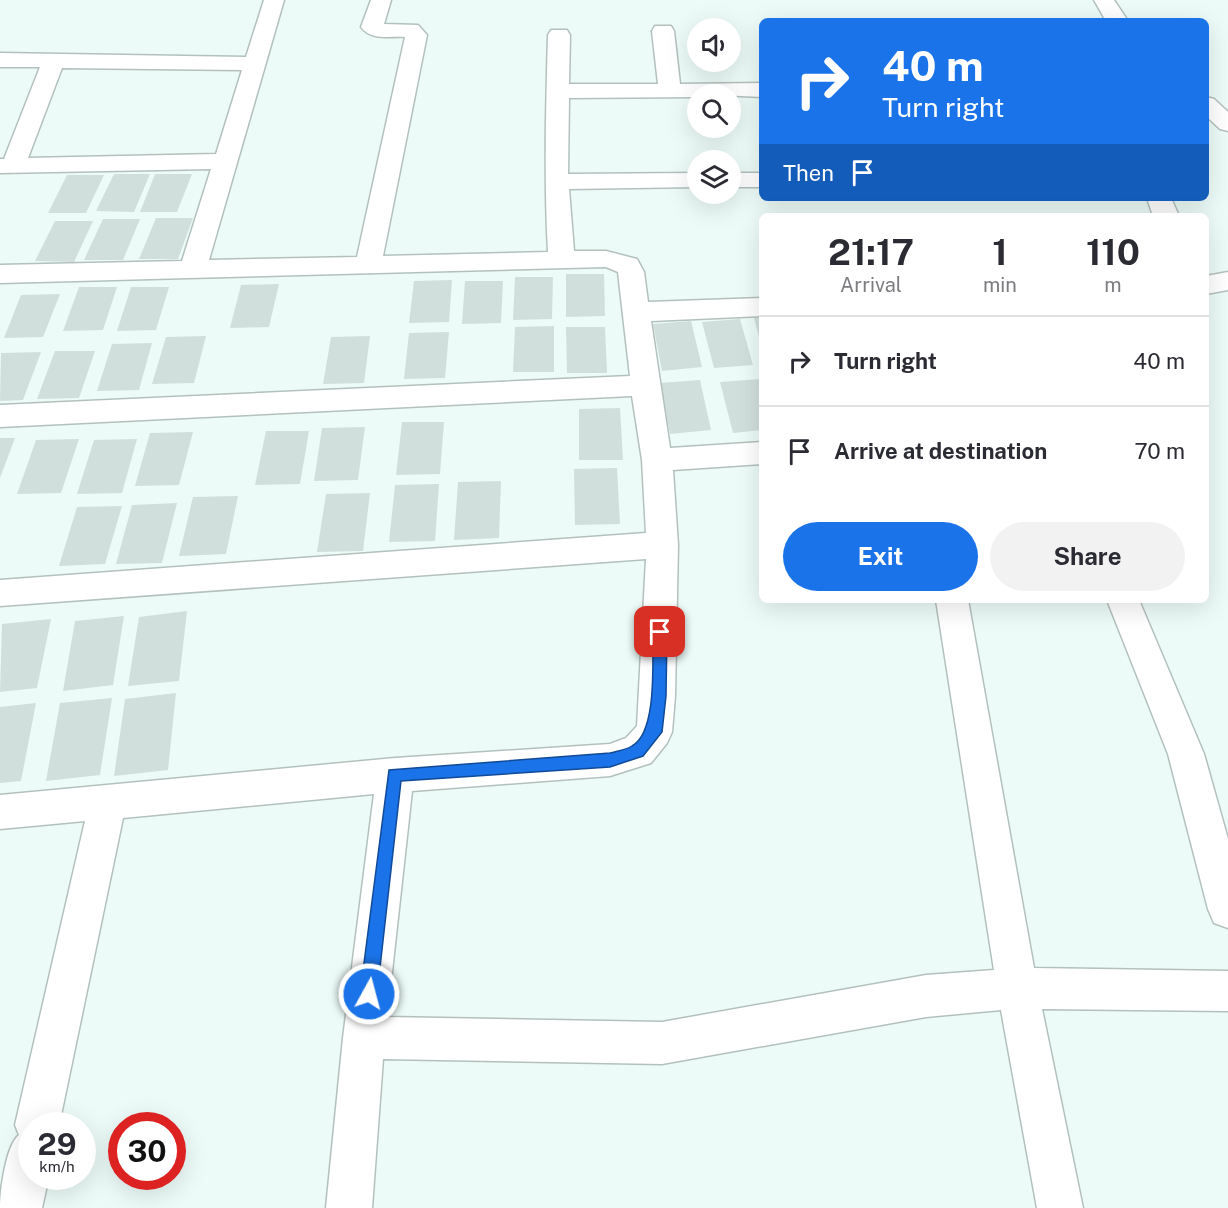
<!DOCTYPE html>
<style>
body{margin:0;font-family:"Public Sans",sans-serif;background:#f2f2f3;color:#2b2b33;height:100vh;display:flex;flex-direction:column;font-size:22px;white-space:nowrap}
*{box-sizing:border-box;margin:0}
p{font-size:20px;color:#7c7c81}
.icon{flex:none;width:33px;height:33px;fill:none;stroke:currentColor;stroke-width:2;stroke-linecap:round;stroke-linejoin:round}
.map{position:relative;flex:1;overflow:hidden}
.side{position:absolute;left:759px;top:213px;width:450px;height:390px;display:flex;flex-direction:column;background:#fff;border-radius:9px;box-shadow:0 6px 24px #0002}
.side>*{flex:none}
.banner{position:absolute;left:759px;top:18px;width:450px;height:183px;border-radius:9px;box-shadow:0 6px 24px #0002;background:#1a73e8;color:#fff;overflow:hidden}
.fabs{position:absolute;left:687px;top:18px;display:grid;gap:12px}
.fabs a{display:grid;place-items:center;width:54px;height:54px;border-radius:50%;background:#fff;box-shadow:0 6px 24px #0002;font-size:30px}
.speed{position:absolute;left:18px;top:1112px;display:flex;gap:12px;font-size:30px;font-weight:700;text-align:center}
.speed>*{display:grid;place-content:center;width:78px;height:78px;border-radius:50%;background:#fff;box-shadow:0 6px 24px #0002;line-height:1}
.speed small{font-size:15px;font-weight:400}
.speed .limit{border:9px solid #d22;background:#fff;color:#111}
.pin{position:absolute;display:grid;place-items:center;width:51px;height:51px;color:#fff;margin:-26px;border-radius:12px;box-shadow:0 3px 9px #0006}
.me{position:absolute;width:66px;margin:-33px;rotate:7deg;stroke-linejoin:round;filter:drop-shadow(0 0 4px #0008)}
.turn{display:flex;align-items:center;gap:21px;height:126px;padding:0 24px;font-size:27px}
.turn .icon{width:78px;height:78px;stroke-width:2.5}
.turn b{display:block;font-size:42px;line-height:51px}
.then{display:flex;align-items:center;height:57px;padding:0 24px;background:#0003;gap:12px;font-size:22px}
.eta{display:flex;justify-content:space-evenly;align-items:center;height:102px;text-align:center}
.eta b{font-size:36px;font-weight:700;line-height:42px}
.cta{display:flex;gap:12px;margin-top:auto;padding:12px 24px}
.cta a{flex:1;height:69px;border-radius:36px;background:#1a73e8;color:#fff;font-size:24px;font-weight:700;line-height:69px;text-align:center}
.cta a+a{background:#f2f2f3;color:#2b2b33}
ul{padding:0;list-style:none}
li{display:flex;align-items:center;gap:18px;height:90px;padding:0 24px;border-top:2px solid #e1e1e2}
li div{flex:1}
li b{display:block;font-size:22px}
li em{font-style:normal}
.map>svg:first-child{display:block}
</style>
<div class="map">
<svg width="1228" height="1208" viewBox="0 0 1228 1208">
<rect width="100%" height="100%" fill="#ecfbf8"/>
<g fill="#d1dfdc">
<path d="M114 174H150L134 212 96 211Z"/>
<path d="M155 174H192L177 212H140Z"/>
<path d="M67 175H104L86 213H48Z"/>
<path d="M156 218H193L178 259H139Z"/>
<path d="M103 219H140L123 260H84Z"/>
<path d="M55 221H93L74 262 35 261Z"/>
<path d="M566 274H604L605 316 566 317Z"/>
<path d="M515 277H553L552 319 513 320Z"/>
<path d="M452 280 449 322 409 323 414 281Z"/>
<path d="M465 281H503L501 323 462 324Z"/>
<path d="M279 284 269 327 230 328 241 285Z"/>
<path d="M79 287H117L103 330 63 331Z"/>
<path d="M131 287H169L156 330 117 331Z"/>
<path d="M60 294 43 337 4 338 21 295Z"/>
<path d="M762 317V344H761L754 318Z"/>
<path d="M740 319 753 365 714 368 702 322Z"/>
<path d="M691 321 702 367 662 371 653 324Z"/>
<path d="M554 326V372H513L515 327Z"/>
<path d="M566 327H605L607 373H567Z"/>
<path d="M449 332 445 378 404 379 409 333Z"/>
<path d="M206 336 194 383 152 384 166 337Z"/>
<path d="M370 336 364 383 323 384 331 337Z"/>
<path d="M152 343 139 390 97 391 112 344Z"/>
<path d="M55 351H95L79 398 37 399Z"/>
<path d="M41 352 23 400 0 401 1 353Z"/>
<path d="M760 379 762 430 733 433 720 382Z"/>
<path d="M700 380 711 430 670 434 660 383Z"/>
<path d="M620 408 623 460H579V409Z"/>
<path d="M402 422H444L440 474 396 475Z"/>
<path d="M365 427 358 480 314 481 322 428Z"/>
<path d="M266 431H309L300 484 255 485Z"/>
<path d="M193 432 179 485 135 486 150 433Z"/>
<path d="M0 438H15L0 478Z"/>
<path d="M79 439 61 493 17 494 36 440Z"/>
<path d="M137 439 122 493 77 494 94 440Z"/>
<path d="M617 468 620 524 575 525 574 469Z"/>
<path d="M501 481 499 538 454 540 458 482Z"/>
<path d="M439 484 435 541 389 542 395 485Z"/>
<path d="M370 493 363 551 317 552 326 494Z"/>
<path d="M238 496 226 554 179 556 193 497Z"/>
<path d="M177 503 162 563 116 564 132 505Z"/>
<path d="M122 506 105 564 59 566 77 507Z"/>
<path d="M187 611 179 681 128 686 139 617Z"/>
<path d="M124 616 113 685 63 691 75 621Z"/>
<path d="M51 619 37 688 0 692 2 624Z"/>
<path d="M176 693 168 770 114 776 125 699Z"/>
<path d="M112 698 100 775 46 781 60 703Z"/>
<path d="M36 703 21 781 0 783V707Z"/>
</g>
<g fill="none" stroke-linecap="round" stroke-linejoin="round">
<g stroke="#b3c1be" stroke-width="3">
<g id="minor">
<path d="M264 0H284L209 260 357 257 405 37C390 36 371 41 361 27L371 0H391L384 24 418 25 427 35 383 256 548 252C544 179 546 107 548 35L551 30H567L570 35 569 84H658L652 31 655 26H671L674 31 680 84 762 83V97L698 94V97L569 98 568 174 698 173V187L569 189 574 251H606L637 259 644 272 648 302 762 298V316L651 321 670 448 762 442V464L673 470 678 545 675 696 672 732 667 743 651 763 610 776 412 791 387 1017 662 1022 926 975 994 970 936 600H968L1034 968 1228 971V1011L1042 1009 1083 1208H1037L1001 1010 926 1017 662 1064 383 1059 372 1208H326L343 1038 374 794 123 818 59 1125H32V1176H49L42 1208H0C0 1191 6 1145 19 1135L15 1125 85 821 0 829V795L395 758 610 744 626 738 637 726 646 559 0 606V580L646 533 642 460 632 396 0 427V405L630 376 618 272 606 267 0 283V265L182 261 211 169 0 173V159H4L40 67H0V53L246 57ZM62 68 242 70 216 154 28 158Z"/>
<path d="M1094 0H1114L1128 21H1106Z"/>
<path d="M1206 97 1214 99 1228 112V131L1220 129 1206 116Z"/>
<rect x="730" y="173" width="32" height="14"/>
<path d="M1147 198H1171L1179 216H1153Z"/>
<path d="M1228 272V290L1206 294V276Z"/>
<path d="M1107 600H1139L1204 754 1228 839V928L1214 923 1208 909 1168 754Z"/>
</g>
</g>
<use href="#minor" fill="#fff" fill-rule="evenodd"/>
</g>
<path fill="#1a73e8" stroke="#114b97" stroke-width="1.5" d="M660 626 667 632 666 696 662 732 643 756 610 767 401 781 377 994 375 1000 369 1003 363 1000 360 994 389 770 610 753C617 751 626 750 632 746 658 732 652 659 653 632Z"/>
</svg>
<div class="fabs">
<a><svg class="icon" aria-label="sound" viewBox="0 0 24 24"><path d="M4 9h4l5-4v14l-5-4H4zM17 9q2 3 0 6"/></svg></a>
<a><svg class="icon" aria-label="search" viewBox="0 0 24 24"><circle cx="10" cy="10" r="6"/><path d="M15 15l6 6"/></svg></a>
<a><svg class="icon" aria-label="layers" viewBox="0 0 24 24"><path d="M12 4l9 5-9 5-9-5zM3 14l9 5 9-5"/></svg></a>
</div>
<div class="speed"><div>29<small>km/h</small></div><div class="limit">30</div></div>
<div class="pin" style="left:660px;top:632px;background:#d93025"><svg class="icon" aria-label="arrive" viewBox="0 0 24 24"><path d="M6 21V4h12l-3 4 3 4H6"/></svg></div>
<svg class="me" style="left:369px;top:994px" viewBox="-20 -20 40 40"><circle r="17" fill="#1a73e8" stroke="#fff" stroke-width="3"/><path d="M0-11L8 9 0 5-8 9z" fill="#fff"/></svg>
<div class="banner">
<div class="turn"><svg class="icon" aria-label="right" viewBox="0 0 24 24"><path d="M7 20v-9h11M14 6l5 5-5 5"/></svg><div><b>40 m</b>Turn right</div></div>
<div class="then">Then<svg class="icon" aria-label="arrive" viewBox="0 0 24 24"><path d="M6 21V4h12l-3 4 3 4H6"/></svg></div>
</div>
<section class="side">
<div class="eta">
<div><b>21:17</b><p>Arrival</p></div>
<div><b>1</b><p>min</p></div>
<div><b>110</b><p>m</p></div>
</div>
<ul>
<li><svg class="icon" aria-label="right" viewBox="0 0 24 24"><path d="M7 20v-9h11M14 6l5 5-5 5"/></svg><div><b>Turn right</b></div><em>40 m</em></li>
<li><svg class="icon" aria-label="arrive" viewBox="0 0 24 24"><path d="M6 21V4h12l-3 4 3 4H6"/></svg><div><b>Arrive at destination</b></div><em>70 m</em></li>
</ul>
<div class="cta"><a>Exit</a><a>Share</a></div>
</section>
</div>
